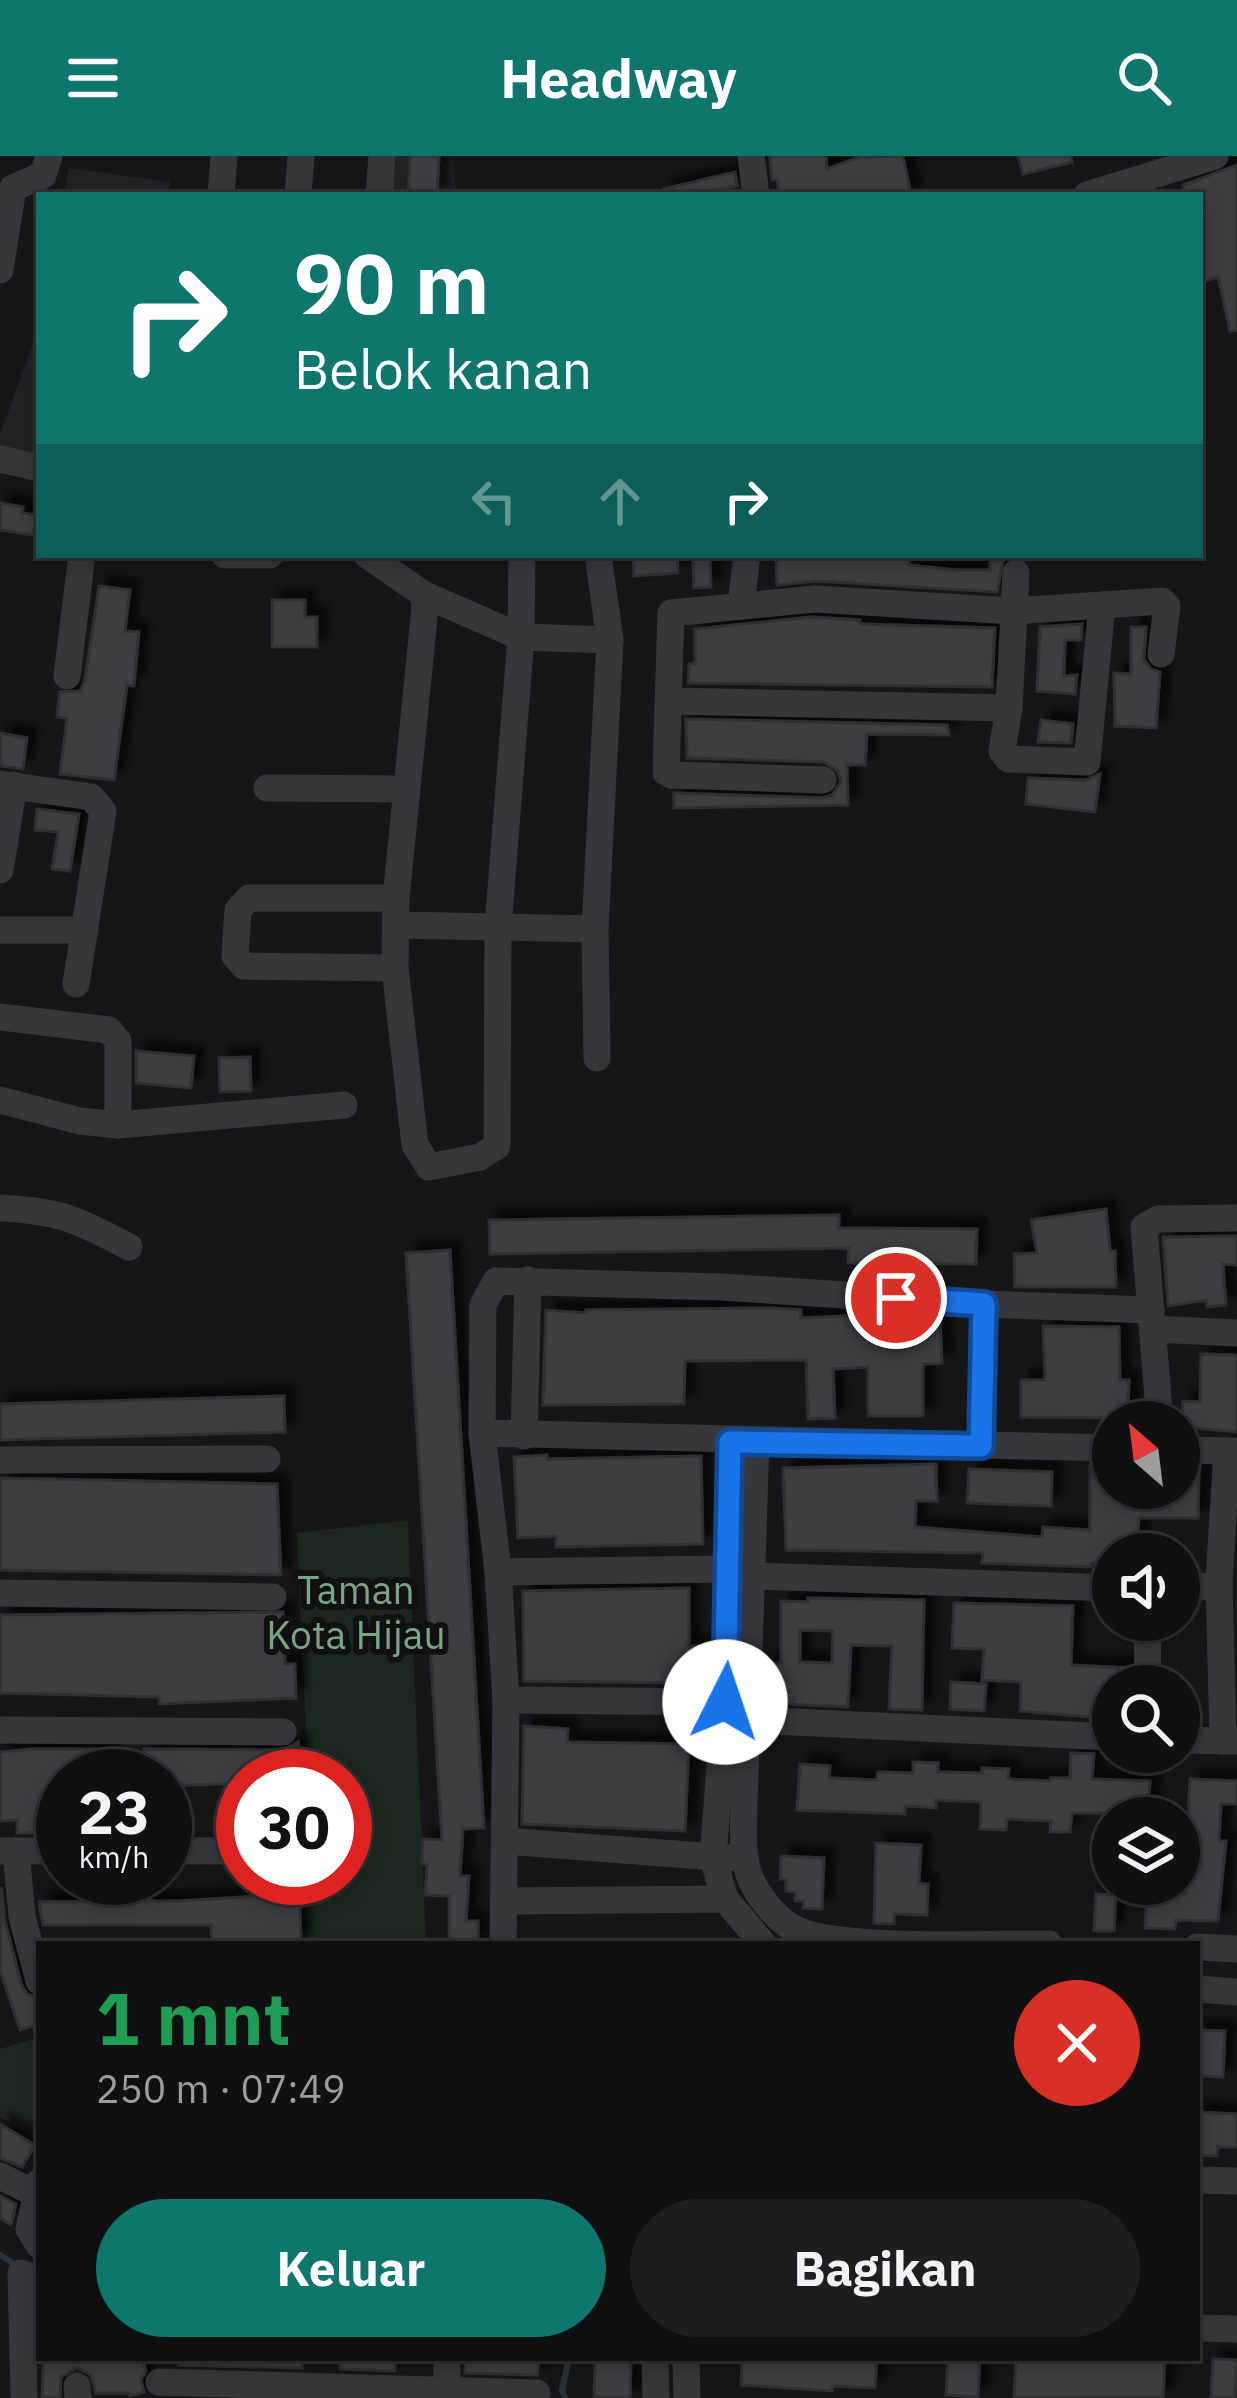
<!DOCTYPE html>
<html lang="id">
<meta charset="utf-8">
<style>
body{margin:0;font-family:"IBM Plex Sans",sans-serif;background:#1e1e20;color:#f1f3f6;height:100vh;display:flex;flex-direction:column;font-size:45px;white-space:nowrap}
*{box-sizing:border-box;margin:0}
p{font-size:39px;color:#9c9d9f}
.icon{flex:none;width:66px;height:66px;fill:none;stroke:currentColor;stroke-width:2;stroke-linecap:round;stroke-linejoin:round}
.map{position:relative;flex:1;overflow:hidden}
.sheet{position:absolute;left:36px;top:1785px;width:1164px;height:420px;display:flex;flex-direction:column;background:#101012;border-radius:0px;box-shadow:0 6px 18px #0003,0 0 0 3px #303032}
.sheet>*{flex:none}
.banner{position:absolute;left:36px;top:36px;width:1167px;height:366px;border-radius:0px;box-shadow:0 6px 18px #0003,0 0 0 3px #303032;background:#0f766e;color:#fff;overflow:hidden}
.needle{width:78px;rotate:332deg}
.controls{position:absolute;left:1092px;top:1245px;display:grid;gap:24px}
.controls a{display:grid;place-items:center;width:108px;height:108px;border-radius:50%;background:#101012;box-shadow:0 6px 18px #0003,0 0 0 3px #303032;font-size:60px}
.speed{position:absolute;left:36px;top:1593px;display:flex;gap:24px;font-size:60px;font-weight:700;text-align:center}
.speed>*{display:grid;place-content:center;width:156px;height:156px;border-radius:50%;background:#101012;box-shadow:0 6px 18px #0003,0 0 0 3px #303032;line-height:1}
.speed small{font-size:30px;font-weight:400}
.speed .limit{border:18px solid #d22;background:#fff;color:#111}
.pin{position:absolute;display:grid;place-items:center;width:102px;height:102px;color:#fff;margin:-51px;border:6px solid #fff;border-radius:50%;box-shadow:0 3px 12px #0007}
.me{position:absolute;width:132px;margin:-66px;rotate:4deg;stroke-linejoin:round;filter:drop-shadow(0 0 9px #0008)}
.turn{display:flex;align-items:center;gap:42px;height:252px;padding:0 60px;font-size:54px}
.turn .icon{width:156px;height:156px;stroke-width:2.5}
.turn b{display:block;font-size:84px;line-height:102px}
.lanes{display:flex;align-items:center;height:114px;padding:0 60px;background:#0003;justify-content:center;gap:60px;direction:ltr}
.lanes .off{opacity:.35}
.round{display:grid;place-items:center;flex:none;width:126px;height:126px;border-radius:63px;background:#1e1e20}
.summary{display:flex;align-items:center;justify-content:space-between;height:204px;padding:0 60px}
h1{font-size:72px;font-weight:700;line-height:90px;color:#1e9e55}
.primary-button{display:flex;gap:24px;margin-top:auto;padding:24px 60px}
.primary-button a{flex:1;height:138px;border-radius:72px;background:#0f766e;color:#fff;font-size:48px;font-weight:700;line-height:138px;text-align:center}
.primary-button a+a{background:#1e1e20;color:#f1f3f6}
header{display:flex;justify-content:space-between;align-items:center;height:156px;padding:0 60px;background:#0f766e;color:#fff;font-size:54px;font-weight:700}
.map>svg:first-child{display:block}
</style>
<header><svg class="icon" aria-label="menu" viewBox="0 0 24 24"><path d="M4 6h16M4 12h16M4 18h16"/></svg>Headway<svg class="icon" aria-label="search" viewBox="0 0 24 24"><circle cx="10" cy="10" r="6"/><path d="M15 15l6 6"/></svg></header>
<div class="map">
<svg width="1237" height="2242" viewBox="0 0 1237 2242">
<defs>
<filter id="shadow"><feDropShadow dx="10" dy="-10" stdDeviation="3" flood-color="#0009"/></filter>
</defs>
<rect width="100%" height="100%" fill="#161618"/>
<g fill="#222125">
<path d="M390 0H452L457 39H389Z"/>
<path d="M69 12 170 26 169 39H63Z"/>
<path d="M39 157V303L0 290V278L32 190Z"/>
</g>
<g fill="#1d261f">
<path d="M408 1364 426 1788H307L304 1722H345V1620H308L297 1377Z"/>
<path d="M39 1881V1985L0 1961V1893Z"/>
</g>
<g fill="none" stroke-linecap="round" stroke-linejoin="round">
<g stroke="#2a323d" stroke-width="6">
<path d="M0 2099 13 2107 39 2110"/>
<path d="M565 2242 562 2234 569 2202"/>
</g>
</g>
<g fill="#3d3d43" stroke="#302f34" stroke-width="3" fill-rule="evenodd" filter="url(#shadow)">
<path d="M410 0H439L437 39H408Z"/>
<path d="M770 0H826L827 13 859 1 903 0 911 39H780L777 24H772Z"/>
<path d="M1018 0H1071L1072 6 1023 18Z"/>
<path d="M1237 9V174L1230 175 1218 121 1200 127V39H1184L1183 29Z"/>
<path d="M735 16 737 30 710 35 711 39H664V33Z"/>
<path d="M0 347 23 351 22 357 36 359 33 379 0 374Z"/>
<path d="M633 399H677L678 417 634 420Z"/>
<path d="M776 399H909V409L956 414H990V405H1003L997 436 816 425 777 429Z"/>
<path d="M710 402 711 431 694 432 693 403Z"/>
<path d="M99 430 130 434 125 475 139 476 134 530 127 529 114 624 60 618 67 562 57 561 60 536 80 535 85 523Z"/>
<path d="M272 444H305V461H317V491H272Z"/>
<path d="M811 461 860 464V468L995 472 992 531 688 527 689 508H695V473Z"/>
<path d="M1082 468 1081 484H1065L1064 520 1077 519 1075 538 1037 535 1040 471Z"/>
<path d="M1131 471H1146L1144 504 1151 513 1160 516 1156 572 1115 570 1114 517 1131 518Z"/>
<path d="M686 563 947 569 949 579 867 578 865 609H847L848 649 674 652V637L822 642 832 639 841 626 838 615 824 606 687 602Z"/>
<path d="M1041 564 1073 568 1071 587 1038 586Z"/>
<path d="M0 577 27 582 23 613 0 610Z"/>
<path d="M1100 618 1095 656 1026 648 1028 622 1086 624Z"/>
<path d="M37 653 79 658 70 715 52 713 58 676 35 674Z"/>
<path d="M136 895 194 900 191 932 136 927Z"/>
<path d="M250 901 251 935 220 936 219 902Z"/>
<path d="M1106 1053 1110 1095H1115L1116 1131H1015L1014 1098 1037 1097 1031 1064Z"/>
<path d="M839 1059V1072L977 1073 976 1108 848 1107 849 1092 490 1098 489 1064Z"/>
<path d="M1237 1080V1109L1223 1108 1226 1149 1207 1151 1206 1144 1168 1150 1163 1081Z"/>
<path d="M450 1094 484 1672 463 1673 460 1720H469L466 1765H478V1788H449V1740L425 1739 427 1709 422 1708 423 1683 442 1684 406 1097Z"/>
<path d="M769 1152 801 1154V1162L867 1159 940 1163 942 1207 923 1208V1260H868V1211L833 1213 835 1262 808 1263 806 1204 685 1205 684 1248 543 1249 546 1154 586 1157V1154Z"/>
<path d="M1043 1170 1119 1171 1120 1224H1129L1128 1262 1021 1261V1224H1045Z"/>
<path d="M1201 1198 1237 1199V1276L1182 1271 1183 1245 1200 1246Z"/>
<path d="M284 1240 285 1276 0 1284V1248Z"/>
<path d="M547 1299V1303L701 1300 703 1388 556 1391V1380L518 1382 514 1301Z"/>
<path d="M936 1308 937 1345H916L915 1371 1042 1381 1043 1371 1090 1374V1310H1113V1332H1179V1312H1199L1198 1362H1139L1136 1398H1113V1409L1091 1407V1411L982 1407 983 1397 786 1394 783 1312Z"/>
<path d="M969 1313 1052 1316 1051 1350 967 1347Z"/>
<path d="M0 1322 277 1328 281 1419 0 1414Z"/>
<path d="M689 1432V1490H698L697 1527 524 1525 523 1435Z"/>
<path d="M808 1442 924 1444 922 1554 889 1553 892 1490 851 1489 848 1551 765 1547 767 1507H781V1445L808 1446ZM800 1474 833 1475 832 1507 800 1506Z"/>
<path d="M954 1447 1073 1450 1071 1509 1129 1512V1530H1113V1563L1020 1555 1021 1526 982 1524 984 1493 952 1492Z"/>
<path d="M283 1456 285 1508H295L296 1542 159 1548V1541L0 1537V1459Z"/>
<path d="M951 1526 986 1528 984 1555 950 1553Z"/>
<path d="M524 1570 568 1573 567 1586 689 1588 685 1675 522 1668Z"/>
<path d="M298 1586 300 1620H243V1627L165 1630V1620H145L144 1593 283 1594Z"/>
<path d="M31 1593H110L112 1620H63V1677H17V1664L0 1665V1596Z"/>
<path d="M1071 1597 1094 1598 1092 1623 1150 1625 1148 1657H1072L1070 1676H1050L1051 1665 1007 1663 1006 1674 980 1673 981 1646 936 1644V1652L905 1650V1658L797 1654 800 1608 830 1610 829 1622 877 1624 878 1616 913 1617V1606L938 1607V1616L982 1617V1612L1009 1613 1008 1623 1051 1625V1622H1070Z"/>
<path d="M1190 1623 1237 1625V1648H1221L1219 1685H1226L1218 1765 1176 1764 1175 1773 1145 1772 1147 1736 1185 1738Z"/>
<path d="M876 1687 921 1689 919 1727 928 1728 927 1759 894 1758V1768L874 1767Z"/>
<path d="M781 1700 824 1702 822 1753 803 1752 804 1745H795V1736L786 1735V1723H780Z"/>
<path d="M127 1722H151V1745H179L261 1740 260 1726 294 1722 299 1725 301 1788 212 1787 211 1769H43L39 1746 127 1745Z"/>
<path d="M1 1731 5 1766 22 1830 27 1838 39 1843V1868L20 1874 0 1814Z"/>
<path d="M1096 1738 1116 1739 1114 1775H1094Z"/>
<path d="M1197 1874 1225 1875 1223 1921 1197 1920Z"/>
<path d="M1197 1956 1237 1958V1991H1218L1217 2000 1197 1999Z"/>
<path d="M0 1968 35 1989 22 2011 0 2002Z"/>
<path d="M0 2040 16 2048 11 2069 0 2062Z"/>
<path d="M44 2202H142L146 2215 141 2224 144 2236 130 2240 129 2237H96L91 2219 77 2212 61 2221 60 2242H42Z"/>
<path d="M179 2202H302V2212L179 2209Z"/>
<path d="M340 2202H395V2215L340 2213Z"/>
<path d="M465 2202H539L537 2219 465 2217Z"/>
<path d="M595 2202H631L630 2242H594Z"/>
<path d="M742 2202H877L875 2232 832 2230V2235L741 2229Z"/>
<path d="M948 2202H980L978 2241 946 2239Z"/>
<path d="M1016 2202 1165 2204 1163 2241 1014 2242Z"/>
<path d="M1213 2203 1237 2204 1235 2242H1211Z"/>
</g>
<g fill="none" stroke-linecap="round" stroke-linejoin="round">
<g stroke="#36363d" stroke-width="27">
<path d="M751 0 756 39"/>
<path d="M221 39 224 0"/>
<path d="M298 39 301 0"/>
<path d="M379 39 382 0"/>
<path d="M1087 39 1215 0"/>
<path d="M0 114 13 32 43 19 49 0"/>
<path d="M0 303 39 312"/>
<path d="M225 399H270"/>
<path d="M367 399 423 438 425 451 396 742 395 812 415 989 429 1011 480 1001 497 990 498 771 521 481 522 399"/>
<path d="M423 438 521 481 610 484"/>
<path d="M741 449 747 399"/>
<path d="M67 520 82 399"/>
<path d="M669 545 1009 552 1016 417"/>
<path d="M1009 552 1002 595 1008 603 1087 606 1102 449"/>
<path d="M823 624 671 619 666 616 671 457 815 443 1013 455 1162 445 1167 450 1161 498"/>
<path d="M0 628 91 641 103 655 76 828"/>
<path d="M267 632 405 633"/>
<path d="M0 714 14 629"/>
<path d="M396 769 595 773"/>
<path d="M0 774H85"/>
<path d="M395 812 244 810 235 800 238 754 249 742H396"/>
<path d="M0 861 109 874 118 885V969"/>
<path d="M597 902 595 773 610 484 598 399"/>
<path d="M0 944 80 965 118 969 344 949"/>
<path d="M0 1052C59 1055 77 1063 129 1091"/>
<path d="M1153 1173 1237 1177"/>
<path d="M1160 1266 1144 1071 1158 1063 1237 1062"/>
<path d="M482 1277 1113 1292"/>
<path d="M524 1280 528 1124"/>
<path d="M730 1286 729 1494 713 1702 725 1743 763 1788"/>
<path d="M756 1286 744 1648C744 1671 741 1699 750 1721 757 1739 775 1761 791 1771 831 1796 995 1787 1049 1788"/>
<path d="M981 1290 984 1148"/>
<path d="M1179 1294 1237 1295"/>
<path d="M0 1304 267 1303"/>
<path d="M498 1416 729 1413"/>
<path d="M751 1420 1113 1432"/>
<path d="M1179 1433 1212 1430 1219 1425"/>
<path d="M0 1437 273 1441"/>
<path d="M1147 1530 1148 1464"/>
<path d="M506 1544 725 1546"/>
<path d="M749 1564 1113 1581"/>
<path d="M0 1574 283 1576"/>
<path d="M1179 1584 1237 1585"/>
<path d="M1223 1585 1219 1425 1227 1295"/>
<path d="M505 1685 728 1702"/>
<path d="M0 1695H63"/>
<path d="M16 1695 22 1761 39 1825"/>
<path d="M165 1695H243"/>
<path d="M504 1745 725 1743"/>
<path d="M503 1788 506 1544 498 1416 482 1277 483 1149 496 1125 721 1131 984 1148 1151 1154"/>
<path d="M1197 1791 1237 1793"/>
<path d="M1197 1833 1237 1836"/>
<path d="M0 2020 36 2038"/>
<path d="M1197 2024 1237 2025"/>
<path d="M39 2026 29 2073 39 2089"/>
<path d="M21 2117 24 2242"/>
<path d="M1197 2172 1237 2173"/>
<path d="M655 2202 656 2242"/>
<path d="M686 2202 687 2242"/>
<path d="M159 2226 537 2237"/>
<path d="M77 2230 78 2242"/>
<path d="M447 2232V2202"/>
</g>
</g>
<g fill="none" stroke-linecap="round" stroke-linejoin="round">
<g stroke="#114b97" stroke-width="30">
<path id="route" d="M725 1546 730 1286 981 1290 984 1148 896 1142"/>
</g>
<use href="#route" stroke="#1a73e8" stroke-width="21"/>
</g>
<g text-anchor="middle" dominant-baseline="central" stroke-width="12" stroke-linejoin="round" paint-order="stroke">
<g font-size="39" fill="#7ba684" stroke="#111113">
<text x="356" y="1433">Taman<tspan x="356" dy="45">Kota Hijau</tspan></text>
</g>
</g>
</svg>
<div class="controls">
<a><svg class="needle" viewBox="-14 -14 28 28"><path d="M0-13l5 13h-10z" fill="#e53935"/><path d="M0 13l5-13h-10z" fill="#9c9d9f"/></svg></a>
<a><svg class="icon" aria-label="sound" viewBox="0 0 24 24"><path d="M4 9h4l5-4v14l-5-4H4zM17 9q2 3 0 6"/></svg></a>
<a><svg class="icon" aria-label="search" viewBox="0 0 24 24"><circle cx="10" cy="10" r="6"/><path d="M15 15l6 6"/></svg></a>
<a><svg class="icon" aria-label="layers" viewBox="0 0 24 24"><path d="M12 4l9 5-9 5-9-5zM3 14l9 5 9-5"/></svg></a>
</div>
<div class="speed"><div>23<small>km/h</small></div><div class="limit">30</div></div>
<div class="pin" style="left:896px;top:1142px;background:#d93025"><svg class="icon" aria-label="arrive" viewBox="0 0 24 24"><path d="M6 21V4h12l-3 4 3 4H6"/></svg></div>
<svg class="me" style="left:725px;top:1546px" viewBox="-20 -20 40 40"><circle r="19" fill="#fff"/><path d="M0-13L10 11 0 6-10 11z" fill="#1a73e8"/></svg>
<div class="banner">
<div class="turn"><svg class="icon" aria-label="right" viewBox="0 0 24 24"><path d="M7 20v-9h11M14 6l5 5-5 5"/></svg><div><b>90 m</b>Belok kanan</div></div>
<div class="lanes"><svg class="icon off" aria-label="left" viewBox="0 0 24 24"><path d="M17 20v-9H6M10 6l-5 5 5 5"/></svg><svg class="icon off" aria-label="ahead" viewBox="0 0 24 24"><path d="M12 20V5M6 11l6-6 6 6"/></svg><svg class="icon" aria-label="right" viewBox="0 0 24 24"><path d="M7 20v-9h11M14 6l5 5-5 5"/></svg></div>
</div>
<section class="sheet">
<div class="summary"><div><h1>1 mnt</h1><p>250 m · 07:49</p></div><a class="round" style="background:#d93025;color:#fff"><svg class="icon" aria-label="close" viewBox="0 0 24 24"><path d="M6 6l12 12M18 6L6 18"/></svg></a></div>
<div class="primary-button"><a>Keluar</a><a>Bagikan</a></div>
</section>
</div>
